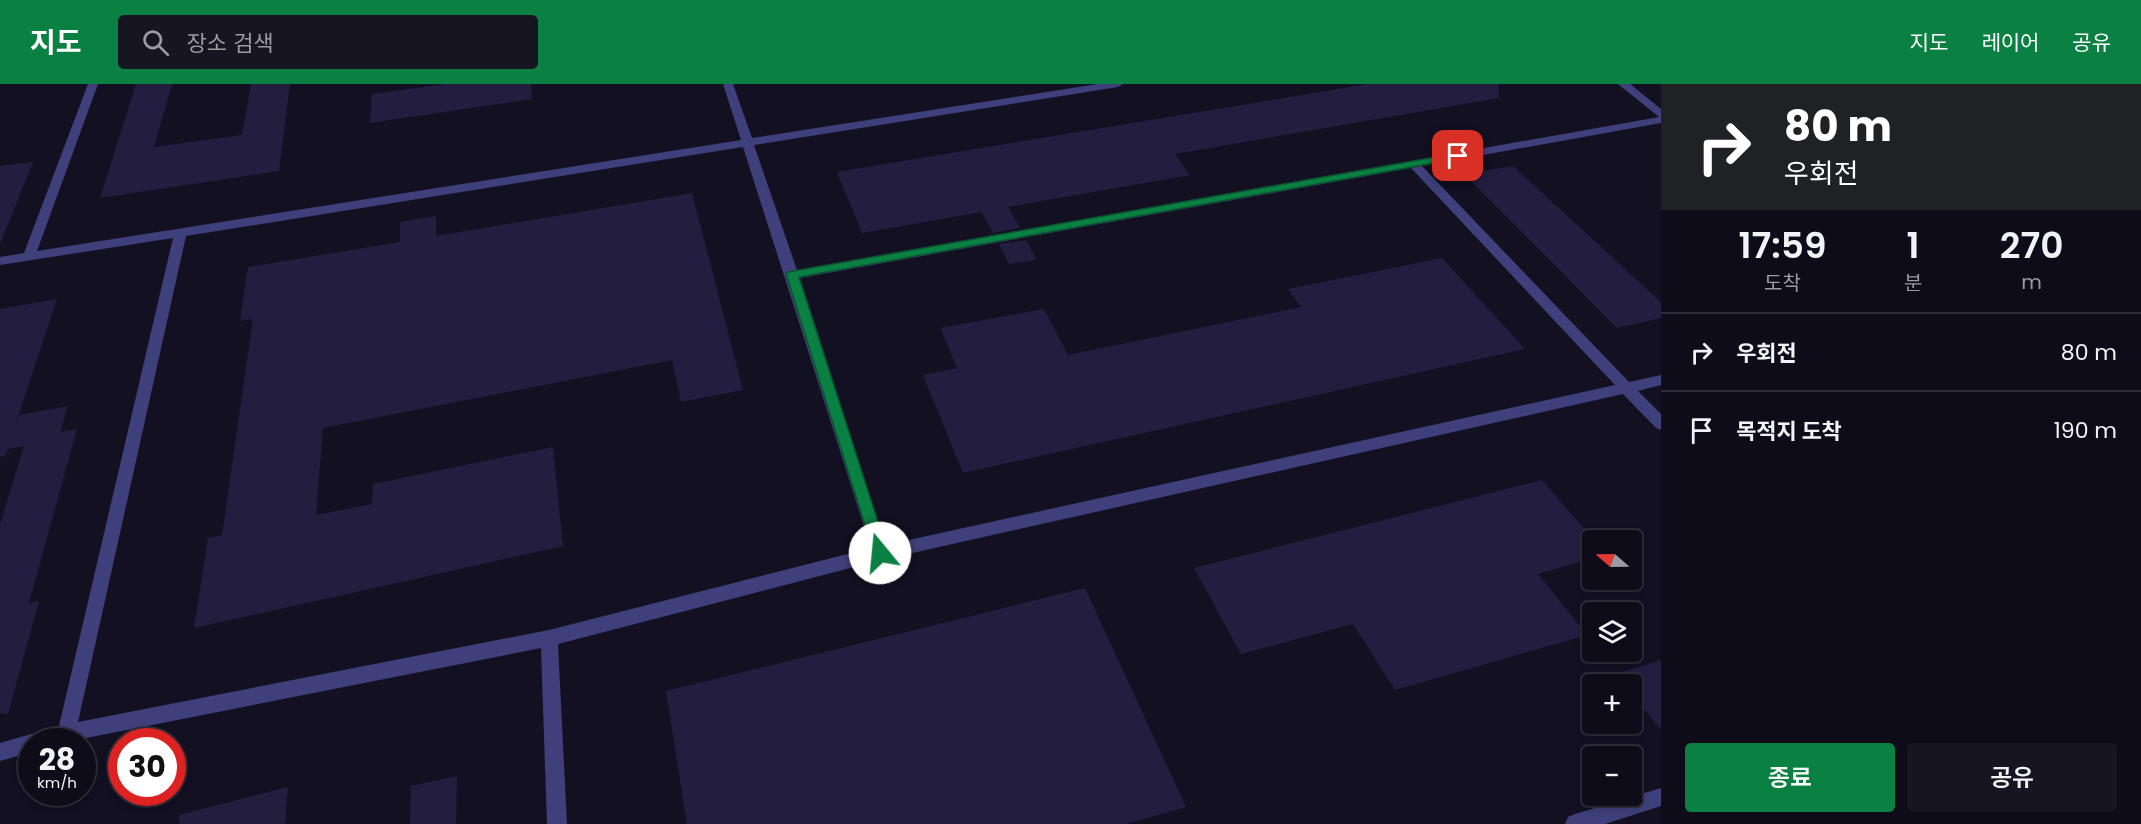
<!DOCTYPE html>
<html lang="ko">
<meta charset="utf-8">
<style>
body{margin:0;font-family:Poppins,"Noto Sans KR",sans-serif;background:#171522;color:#f1f3f6;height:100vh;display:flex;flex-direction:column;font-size:22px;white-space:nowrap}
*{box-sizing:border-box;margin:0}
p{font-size:20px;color:#9b9ba2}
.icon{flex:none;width:33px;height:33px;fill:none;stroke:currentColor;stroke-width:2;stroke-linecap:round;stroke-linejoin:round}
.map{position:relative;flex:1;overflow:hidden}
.drawer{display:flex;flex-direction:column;background:#0e0c19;width:480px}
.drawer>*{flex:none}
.guide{background:#202124;color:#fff;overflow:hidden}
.needle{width:39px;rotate:290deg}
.controls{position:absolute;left:1582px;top:446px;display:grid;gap:12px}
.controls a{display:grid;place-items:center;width:60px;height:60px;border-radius:6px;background:#0e0c19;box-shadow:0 3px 9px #0003,0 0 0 2px #2e2c38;font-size:30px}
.speed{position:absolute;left:18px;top:644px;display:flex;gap:12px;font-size:30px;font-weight:700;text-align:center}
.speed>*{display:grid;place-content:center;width:78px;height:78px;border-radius:50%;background:#0e0c19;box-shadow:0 3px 9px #0003,0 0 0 2px #2e2c38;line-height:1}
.speed small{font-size:15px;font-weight:400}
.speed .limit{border:9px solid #d22;background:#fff;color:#111}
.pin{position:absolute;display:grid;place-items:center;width:51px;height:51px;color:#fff;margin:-26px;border-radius:12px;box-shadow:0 3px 9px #0006}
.me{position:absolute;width:66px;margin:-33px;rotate:343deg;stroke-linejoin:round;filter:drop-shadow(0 0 4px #0008)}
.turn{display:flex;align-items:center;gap:21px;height:126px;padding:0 24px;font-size:27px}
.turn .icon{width:78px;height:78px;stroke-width:2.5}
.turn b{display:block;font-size:42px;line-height:51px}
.eta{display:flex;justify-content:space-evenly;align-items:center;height:102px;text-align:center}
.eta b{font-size:36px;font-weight:600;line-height:42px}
.primary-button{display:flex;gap:12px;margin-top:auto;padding:12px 24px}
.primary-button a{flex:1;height:69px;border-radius:6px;background:#0b8043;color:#fff;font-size:24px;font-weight:600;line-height:69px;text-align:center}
.primary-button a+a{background:#171522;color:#f1f3f6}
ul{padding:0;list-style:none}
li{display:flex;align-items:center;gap:18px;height:78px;padding:0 24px;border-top:2px solid #2e2c38}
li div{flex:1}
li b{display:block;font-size:22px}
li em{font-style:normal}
header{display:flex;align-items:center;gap:36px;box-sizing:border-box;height:84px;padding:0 30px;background:#0b8043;color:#fff}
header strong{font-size:28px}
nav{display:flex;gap:33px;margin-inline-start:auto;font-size:21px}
.search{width:420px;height:54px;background:#171522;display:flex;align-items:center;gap:15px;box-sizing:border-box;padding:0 21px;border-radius:6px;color:#9b9ba2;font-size:22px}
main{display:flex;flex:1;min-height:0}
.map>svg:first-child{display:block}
</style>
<header>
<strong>지도</strong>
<div class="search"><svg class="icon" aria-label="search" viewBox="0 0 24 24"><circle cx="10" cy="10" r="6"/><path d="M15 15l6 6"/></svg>장소 검색</div>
<nav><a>지도</a><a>레이어</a><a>공유</a></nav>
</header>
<main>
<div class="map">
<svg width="1661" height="740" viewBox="0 0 1661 740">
<rect width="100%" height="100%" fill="#121021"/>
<g fill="#231e40">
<path d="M136 0H172L154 63 242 51 251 0H290L279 87 100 114Z"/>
<path d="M446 0H531L532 15 370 39 372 10Z"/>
<path d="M1368 0H1498L1499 14 1175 70 1190 91 1008 123 1020 144 993 149 982 128 862 149 837 88Z"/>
<path d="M33 78 1 158H0V82Z"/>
<path d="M1513 82 1661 218V234L1617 244 1464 90Z"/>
<path d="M692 109 743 306 681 318 672 276 323 344 316 431 372 420 373 400 553 363 563 462 194 544 208 454 222 451 253 235 240 237 248 183 400 158V138L436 132V152Z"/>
<path d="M1026 156 1037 176 1009 180 999 160Z"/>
<path d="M1442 174 1525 265 963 389 923 291 957 284 940 244 1044 225 1068 271 1301 223 1288 205Z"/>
<path d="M57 215 13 348 19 331 68 322 60 348 77 345 29 519 39 517 8 630 0 629V440L24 362 8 365 5 373 0 372V225Z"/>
<path d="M1542 396 1593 455V474L1538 490 1587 551 1395 606 1353 540 1241 570 1194 484Z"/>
<path d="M1085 504 1186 723 1126 740H687L666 607Z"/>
<path d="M1661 576V646L1632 610V600H1624L1616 590Z"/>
<path d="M457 692 456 740H410L411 702Z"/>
<path d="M288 703 285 740H180L179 731Z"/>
</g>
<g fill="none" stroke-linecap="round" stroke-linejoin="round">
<g fill="#3f407b" fill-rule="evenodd">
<path d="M88 0H98L37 167 741 56 723 0H733L752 54 1098 0H1123L1118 3 754 61 797 186 1659 33 1618 0H1630L1661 25V39L1422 82 1629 298 1661 291V301L1638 307 1661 330V346L1656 344 1623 310 881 476 558 560 567 740H547L541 564 71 657H32V668L0 677V659L59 642 173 154 0 181V173L24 169ZM743 63 871 464 549 546 78 638 186 152ZM1411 84 1615 301 886 461 800 194Z"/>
<path d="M1661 704V722L1605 740H1565L1568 733 1575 730Z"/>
</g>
</g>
<path fill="#0b8043" stroke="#07532c" stroke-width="1.5" d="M1458 69H1462V74L799 193 888 469 886 473 880 475 875 473 786 190 788 188Z"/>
</svg>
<div class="controls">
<a><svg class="needle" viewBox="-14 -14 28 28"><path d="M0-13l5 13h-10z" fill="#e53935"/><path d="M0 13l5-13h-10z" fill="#9b9ba2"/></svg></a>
<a><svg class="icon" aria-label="layers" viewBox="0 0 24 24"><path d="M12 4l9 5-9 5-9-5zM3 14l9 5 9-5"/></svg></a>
<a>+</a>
<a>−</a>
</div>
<div class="speed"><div>28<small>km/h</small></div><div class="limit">30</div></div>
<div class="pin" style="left:1458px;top:72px;background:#d93025"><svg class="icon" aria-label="arrive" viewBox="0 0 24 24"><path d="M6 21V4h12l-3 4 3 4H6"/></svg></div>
<svg class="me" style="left:880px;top:469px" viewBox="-20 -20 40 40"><circle r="19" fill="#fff"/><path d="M0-13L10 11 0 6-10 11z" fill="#0b8043"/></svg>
</div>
<section class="drawer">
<div class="guide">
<div class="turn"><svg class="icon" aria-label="right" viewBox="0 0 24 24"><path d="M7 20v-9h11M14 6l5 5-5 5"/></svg><div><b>80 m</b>우회전</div></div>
</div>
<div class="eta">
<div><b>17:59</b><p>도착</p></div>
<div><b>1</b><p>분</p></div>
<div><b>270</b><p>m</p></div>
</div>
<ul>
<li><svg class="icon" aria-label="right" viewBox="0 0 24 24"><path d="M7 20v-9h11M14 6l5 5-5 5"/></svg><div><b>우회전</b></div><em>80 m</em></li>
<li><svg class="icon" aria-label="arrive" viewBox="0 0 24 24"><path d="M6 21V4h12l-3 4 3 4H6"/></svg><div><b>목적지 도착</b></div><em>190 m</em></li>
</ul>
<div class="primary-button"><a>종료</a><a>공유</a></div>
</section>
</main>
